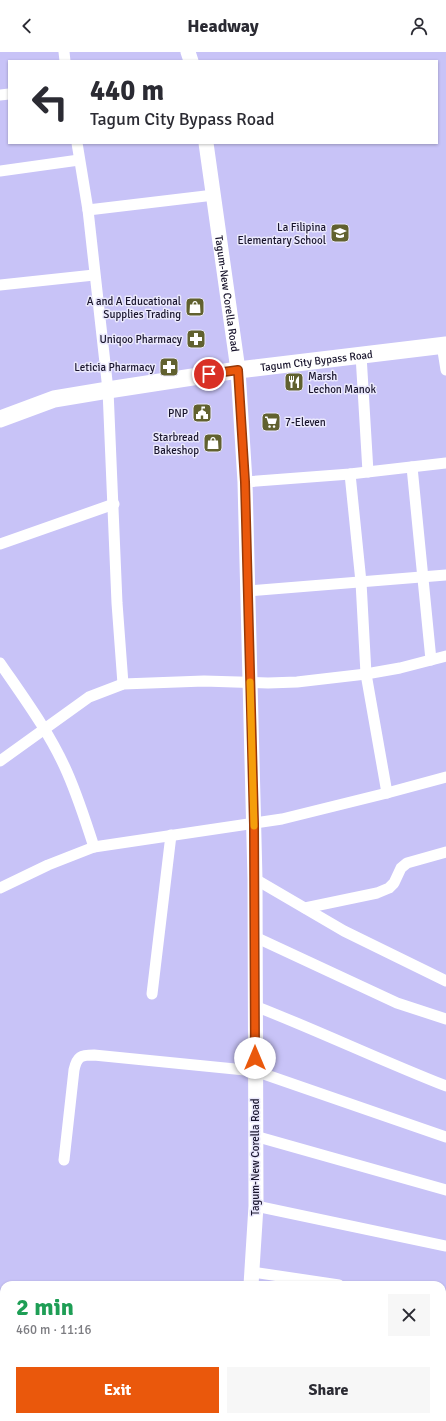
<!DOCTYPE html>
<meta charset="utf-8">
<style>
body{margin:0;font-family:Signika,sans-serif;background:#f7f7f7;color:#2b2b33;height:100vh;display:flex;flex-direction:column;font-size:15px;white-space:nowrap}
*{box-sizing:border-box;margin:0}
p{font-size:13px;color:#7c7c81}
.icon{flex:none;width:22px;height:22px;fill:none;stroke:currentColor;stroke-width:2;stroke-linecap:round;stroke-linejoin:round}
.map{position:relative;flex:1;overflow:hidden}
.panel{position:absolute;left:0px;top:1229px;width:446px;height:140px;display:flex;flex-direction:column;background:#fff;border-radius:12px 12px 0 0;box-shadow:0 1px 3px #0004}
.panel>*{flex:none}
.guide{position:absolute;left:8px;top:8px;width:430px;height:84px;border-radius:0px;box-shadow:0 1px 3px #0004;background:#fff;color:#2b2b33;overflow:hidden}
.pin{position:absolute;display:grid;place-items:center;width:34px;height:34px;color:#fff;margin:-17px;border:2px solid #fff;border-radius:50%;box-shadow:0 1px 4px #0007}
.me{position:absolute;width:44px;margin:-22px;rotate:0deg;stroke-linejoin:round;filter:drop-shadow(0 0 3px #0008)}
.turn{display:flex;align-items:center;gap:14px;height:84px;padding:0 16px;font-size:18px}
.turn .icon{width:52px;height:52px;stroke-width:2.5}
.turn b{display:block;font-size:28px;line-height:34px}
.round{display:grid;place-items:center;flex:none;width:42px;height:42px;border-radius:0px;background:#f7f7f7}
.overview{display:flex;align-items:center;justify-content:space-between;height:68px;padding:0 16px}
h1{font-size:24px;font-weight:700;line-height:30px;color:#1e9e55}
.button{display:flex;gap:8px;margin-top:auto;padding:8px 16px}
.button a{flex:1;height:46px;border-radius:0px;background:#ea580c;color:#fff;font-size:16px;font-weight:700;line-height:46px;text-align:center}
.button a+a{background:#f7f7f7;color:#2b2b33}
header{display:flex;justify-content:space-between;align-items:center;height:52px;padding:0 16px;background:#fff;font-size:18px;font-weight:700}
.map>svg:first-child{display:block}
</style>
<header><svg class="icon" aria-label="back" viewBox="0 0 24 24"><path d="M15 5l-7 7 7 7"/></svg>Headway<svg class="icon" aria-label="person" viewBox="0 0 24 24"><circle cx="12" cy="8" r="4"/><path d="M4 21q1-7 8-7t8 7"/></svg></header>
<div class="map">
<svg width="446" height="1369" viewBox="0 0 446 1369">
<rect width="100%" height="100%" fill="#c8c3f7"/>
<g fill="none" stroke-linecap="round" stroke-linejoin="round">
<g stroke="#fff" stroke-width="11">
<path d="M64 0 65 9"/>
<path d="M0 43 9 42"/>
<path d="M77 91 88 158 108 338 117 551 123 632"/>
<path d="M0 119 79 108"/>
<path d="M88 158 214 143"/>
<path d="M0 233 94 223"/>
<path d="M442 293 446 318"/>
<path d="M361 303 368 420"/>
<path d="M412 415 431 608"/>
<path d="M350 422 361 530 366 622 387 741"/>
<path d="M245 430 350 422 446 411"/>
<path d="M0 492 114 452"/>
<path d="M248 539 446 523"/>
<path d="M0 611C24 646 50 681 67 720 78 745 86 770 94 795"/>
<path d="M0 709 89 645 123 632 204 629 268 631 297 630 366 622 400 616 446 604"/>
<path d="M255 827 344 879 446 929"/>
<path d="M0 836 48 813 94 795 282 767 387 741 446 725"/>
<path d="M305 856 377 841 389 836 394 831 401 816 407 811 446 800"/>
<path d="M255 885 397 951 446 967"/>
<path d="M152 942 171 783"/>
<path d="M255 954C319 979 382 1009 446 1034"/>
<path d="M255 1084 446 1138"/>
<path d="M64 1108 74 1018C77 1004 81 1003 94 1003L255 1019 446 1085"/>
<path d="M256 1154 446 1194"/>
<path d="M252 1220 339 1233"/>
<path d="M442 1247 446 1248"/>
<path d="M442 1301 446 1302"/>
<path d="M371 1365 390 1369"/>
</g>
<g stroke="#fff" stroke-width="15">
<path d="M188 0 191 9"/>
<path id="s1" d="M206 91 238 318 245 430 255 827 256 1154 251 1233"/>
<path d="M229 1369 230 1365"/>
</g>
<path stroke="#fff" stroke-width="17" id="s2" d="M0 367 54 347 108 338 238 318 446 293"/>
</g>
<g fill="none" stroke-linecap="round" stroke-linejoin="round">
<g stroke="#983908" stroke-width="10">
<path id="route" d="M209 322 238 318 245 430 254 772 255 1006"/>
</g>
<use href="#route" stroke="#ea580c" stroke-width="7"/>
<path stroke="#f59e0b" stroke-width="7" d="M250 630 254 774"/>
</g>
<defs>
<g id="school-square" transform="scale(1)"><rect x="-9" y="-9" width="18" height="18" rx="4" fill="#61612f" stroke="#eae8fc"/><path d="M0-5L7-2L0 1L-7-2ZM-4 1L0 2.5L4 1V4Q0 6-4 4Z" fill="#fff"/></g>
<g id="shop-square" transform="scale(1)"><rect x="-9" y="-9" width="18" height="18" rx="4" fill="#61612f" stroke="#eae8fc"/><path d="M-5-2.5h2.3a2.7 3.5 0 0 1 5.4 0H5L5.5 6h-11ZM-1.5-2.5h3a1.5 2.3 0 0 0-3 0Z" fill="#fff"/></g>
<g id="pharmacy-square" transform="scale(1)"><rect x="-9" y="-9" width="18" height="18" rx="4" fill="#61612f" stroke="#eae8fc"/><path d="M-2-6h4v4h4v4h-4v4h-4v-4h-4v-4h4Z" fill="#fff"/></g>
<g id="restaurant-square" transform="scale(1)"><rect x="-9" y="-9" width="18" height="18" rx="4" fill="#61612f" stroke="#eae8fc"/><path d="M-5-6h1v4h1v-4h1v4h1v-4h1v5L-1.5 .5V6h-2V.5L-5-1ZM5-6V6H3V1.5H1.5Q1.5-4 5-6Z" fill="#fff"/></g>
<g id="civic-square" transform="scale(1)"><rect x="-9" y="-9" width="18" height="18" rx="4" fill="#61612f" stroke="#eae8fc"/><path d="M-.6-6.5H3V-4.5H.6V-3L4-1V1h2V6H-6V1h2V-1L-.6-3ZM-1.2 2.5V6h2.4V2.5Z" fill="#fff"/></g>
<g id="supermarket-square" transform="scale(1)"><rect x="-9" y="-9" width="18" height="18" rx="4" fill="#61612f" stroke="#eae8fc"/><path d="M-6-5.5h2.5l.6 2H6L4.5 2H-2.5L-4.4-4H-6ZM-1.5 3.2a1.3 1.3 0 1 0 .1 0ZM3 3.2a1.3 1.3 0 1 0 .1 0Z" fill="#fff"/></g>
</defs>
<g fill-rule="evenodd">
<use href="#school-square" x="340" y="181"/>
<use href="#shop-square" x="195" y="255"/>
<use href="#pharmacy-square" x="196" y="287"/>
<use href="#pharmacy-square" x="169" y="315"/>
<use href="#restaurant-square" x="294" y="330"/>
<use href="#civic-square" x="202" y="361"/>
<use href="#supermarket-square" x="271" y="370"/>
<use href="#shop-square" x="213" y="391"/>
</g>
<g text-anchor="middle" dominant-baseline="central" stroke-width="3" stroke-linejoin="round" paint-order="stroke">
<g font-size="11" fill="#18142c" stroke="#eae8fc" text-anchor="end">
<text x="326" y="175">La Filipina<tspan x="326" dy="13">Elementary School</tspan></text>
<text x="181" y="249">A and A Educational<tspan x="181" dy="13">Supplies Trading</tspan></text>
<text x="182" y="287">Uniqoo Pharmacy</text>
<text x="155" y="315">Leticia Pharmacy</text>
<text x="308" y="324" text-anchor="start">Marsh<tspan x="308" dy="13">Lechon Manok</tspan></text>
<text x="188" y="361">PNP</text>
<text x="285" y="370" text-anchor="start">7-Eleven</text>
<text x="199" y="385">Starbread<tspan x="199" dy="13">Bakeshop</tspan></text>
</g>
<g font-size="11" fill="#18142c" stroke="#eae8fc">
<text stroke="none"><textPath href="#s1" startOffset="152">Tagum-New Corella Road</textPath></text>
<text stroke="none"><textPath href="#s2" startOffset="323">Tagum City Bypass Road</textPath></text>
<text transform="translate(255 1105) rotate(-90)">Tagum-New Corella Road</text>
</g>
</g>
</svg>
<div class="pin" style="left:209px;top:322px;background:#d93025"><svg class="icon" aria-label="arrive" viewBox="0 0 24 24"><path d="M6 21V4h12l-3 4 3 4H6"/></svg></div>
<svg class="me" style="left:255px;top:1006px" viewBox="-20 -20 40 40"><circle r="19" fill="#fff"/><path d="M0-13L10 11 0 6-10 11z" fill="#ea580c"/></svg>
<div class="guide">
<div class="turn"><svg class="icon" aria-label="left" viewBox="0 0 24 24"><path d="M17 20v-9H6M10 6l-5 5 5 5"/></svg><div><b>440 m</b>Tagum City Bypass Road</div></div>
</div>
<section class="panel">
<div class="overview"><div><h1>2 min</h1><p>460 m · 11:16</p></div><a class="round"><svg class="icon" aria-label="close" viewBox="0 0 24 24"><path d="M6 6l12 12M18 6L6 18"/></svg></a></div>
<div class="button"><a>Exit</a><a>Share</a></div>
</section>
</div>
